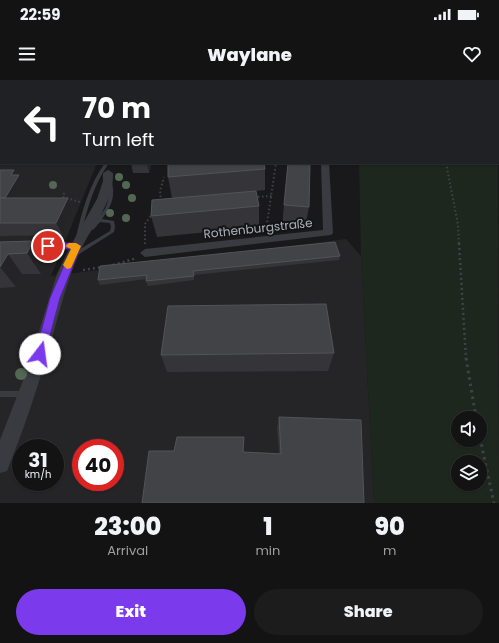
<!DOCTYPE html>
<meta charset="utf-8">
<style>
body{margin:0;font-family:Poppins,sans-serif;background:#1c1c1d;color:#f1f3f6;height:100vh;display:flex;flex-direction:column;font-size:15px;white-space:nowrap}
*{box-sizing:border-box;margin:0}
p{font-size:13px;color:#9d9ea0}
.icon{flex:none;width:22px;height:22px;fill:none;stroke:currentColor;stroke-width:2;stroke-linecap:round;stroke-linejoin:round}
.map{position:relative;height:423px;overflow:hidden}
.sheet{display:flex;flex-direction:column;background:#131314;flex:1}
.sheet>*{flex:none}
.banner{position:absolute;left:0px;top:0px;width:499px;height:84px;box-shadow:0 1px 3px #0004,0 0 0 1px #323234;background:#202124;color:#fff;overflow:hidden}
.fabs{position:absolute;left:451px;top:331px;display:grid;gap:8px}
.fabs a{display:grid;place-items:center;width:36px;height:36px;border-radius:50%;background:#131314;box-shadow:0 1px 3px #0004,0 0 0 1px #323234;font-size:20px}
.speed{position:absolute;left:12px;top:359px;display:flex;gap:8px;font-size:20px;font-weight:700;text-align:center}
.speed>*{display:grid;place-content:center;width:52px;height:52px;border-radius:50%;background:#131314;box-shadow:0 1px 3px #0004,0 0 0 1px #323234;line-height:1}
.speed small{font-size:10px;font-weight:400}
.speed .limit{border:6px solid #d22;background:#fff;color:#111}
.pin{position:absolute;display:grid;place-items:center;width:34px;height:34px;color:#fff;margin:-17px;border:2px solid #fff;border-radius:50%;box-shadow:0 1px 4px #0007}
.me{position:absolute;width:44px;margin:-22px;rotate:15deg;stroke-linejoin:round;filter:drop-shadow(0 0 3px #0008)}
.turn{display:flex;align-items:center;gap:14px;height:84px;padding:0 16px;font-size:18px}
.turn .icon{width:52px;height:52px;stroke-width:2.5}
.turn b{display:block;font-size:28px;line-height:34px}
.eta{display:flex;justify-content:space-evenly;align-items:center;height:68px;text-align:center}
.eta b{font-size:24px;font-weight:800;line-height:28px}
.action{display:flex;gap:8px;margin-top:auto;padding:8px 16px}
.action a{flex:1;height:46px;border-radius:24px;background:#7c3aed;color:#fff;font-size:16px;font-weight:800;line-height:46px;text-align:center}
.action a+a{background:#1c1c1d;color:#f1f3f6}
.status{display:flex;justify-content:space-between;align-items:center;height:28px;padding:0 20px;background:#131314;direction:ltr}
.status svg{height:11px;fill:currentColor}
header{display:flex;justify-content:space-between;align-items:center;height:52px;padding:0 16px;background:#131314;font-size:18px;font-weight:800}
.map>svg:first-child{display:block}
</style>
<div class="status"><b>22:59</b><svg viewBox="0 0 49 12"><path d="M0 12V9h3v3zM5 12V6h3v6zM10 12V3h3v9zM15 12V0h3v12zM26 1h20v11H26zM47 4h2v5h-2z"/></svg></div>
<header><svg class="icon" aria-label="menu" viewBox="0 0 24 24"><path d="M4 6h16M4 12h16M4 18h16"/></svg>Waylane<svg class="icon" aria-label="heart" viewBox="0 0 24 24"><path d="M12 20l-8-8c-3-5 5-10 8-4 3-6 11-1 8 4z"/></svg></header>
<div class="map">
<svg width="499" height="423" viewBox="0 0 499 423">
<rect width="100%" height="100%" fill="#19191b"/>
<path fill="#252528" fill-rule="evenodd" d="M0 74 1 83H97L51 196 346 159 361 176 374 423H0ZM21 368H55V402H21ZM81 368H115V402H81Z"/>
<path fill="#1e271e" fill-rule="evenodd" d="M498 43 499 423H374L361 176 359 83H498ZM458 338H480V360H458ZM458 382H480V404H458Z"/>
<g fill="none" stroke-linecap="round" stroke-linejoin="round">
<g stroke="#3f4348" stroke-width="1.5" stroke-dasharray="1.5 2" stroke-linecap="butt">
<path d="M21 1H42"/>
<path d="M72 1 76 0"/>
</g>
<g stroke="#3f4348" stroke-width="2" stroke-dasharray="1.5 2.5" stroke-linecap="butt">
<path d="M446 83 458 145 459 164"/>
<path d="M64 113 63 117 80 122"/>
<path d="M254 117 272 116"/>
<path d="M161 121 160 111 164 97"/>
<path d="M266 150 276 83"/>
<path d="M145 164V144L153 133"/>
</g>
<g stroke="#3f4348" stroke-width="2.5" stroke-dasharray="2 3" stroke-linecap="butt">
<path d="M459 163 466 279"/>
<path d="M113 185 137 178"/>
<path d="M83 190 102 187"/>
</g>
<g stroke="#3f4348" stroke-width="3" stroke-dasharray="2.5 4" stroke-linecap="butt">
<path d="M466 278 476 338"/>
<path d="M480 358 494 423"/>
</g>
<g fill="#393b41" fill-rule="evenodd">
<path d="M105 83H109C93 105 87 131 80 157L78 159 76 158V157C82 131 89 105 105 83Z"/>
<path d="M108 98H109L111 99C116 116 112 125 102 139L114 141 115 147 114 152 76 176H72L71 175 72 174 110 151 111 147 110 143 100 142 94 149 92 150 90 148 95 141V139C109 131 111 113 107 99Z"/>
<path d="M77 163 79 165 77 167 28 168 26 166 28 164Z"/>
<path d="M0 311H24L26 312 27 314 26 316 24 317H0Z"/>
</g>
<g fill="#393b41" fill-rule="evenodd">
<rect x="260" y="0" width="6" height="1"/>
<path d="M322 0H328L329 1H323Z"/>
<path d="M321 83H329L333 153 331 155 145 177 140 173 145 169 323 150Z"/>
</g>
<g fill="#393b41" fill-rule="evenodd">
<rect x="149" y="0" width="8" height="1"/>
<path d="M108 90 113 93C114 120 95 143 83 165 66 199 59 236 48 272 36 312 23 352 7 391L0 393V360L24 298 57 194 71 165 97 119 103 101V93Z"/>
</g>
</g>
<g fill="#526853">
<circle cx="119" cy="97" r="4"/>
<circle cx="53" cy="105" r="4"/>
<circle cx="126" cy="105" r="4"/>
<circle cx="132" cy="118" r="4"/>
<circle cx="110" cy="133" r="4"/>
<circle cx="126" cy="138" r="4"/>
<circle cx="32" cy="260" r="5.5"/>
<circle cx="27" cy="276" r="5.5"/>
<circle cx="21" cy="294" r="6"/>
</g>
<g fill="#353539">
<path d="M0 0H16L15 1H1V9H0Z"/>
<path d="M297 0H321V1H298Z"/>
<path d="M0 15H1V39L0 38Z"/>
<path d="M131 83H152L149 93H133Z"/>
<path d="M288 83 309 127 305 148 282 146Z"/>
<path d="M265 89V110L256 111 259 126V147L157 157 151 136 172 118 168 97Z"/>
<path d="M0 90H14L16 94V95L21 99 10 118H68L73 130 63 155 0 156Z"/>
<path d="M33 161 46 182 41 194H22L16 207 0 208V162Z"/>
<path d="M340 176 339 180 194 195V200L148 206 146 201 147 199 100 205 98 200Z"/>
<path d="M334 273 328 291 167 292 161 275Z"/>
<path d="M279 337 364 423 174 371 244 357V372L279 373 277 348Z"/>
</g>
<g fill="#242427">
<path d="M2 0H16L15 1H3Z"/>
<rect x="91" y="0" width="10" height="1"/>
<path d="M185 0H204L197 1H185Z"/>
<path d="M147 83H152L149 93Z"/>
<path d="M14 90 16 94 13 99 11 95Z"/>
<path d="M19 95 21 99 7 124 4 120Z"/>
<path d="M68 118 73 130 63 155 56 143Z"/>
<path d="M33 161 46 182 41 194 27 173Z"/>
<path d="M8 174 22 194 16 207 0 187Z"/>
<path d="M244 357V367L243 380V372Z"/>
</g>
<g fill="#414347" stroke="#525459">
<path d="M76 0H91V1H75Z"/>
<path d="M204 0H249L245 1H197Z"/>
<rect x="308" y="0" width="13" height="1"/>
<rect x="346" y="0" width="6" height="1"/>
<rect x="0" y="15" width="1" height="9"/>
<path d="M175 83H264L265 89 168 97V84Z"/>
<path d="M288 83H310L309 127 284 125Z"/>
<path d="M0 90H14L11 95H19L5 118H0Z"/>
<path d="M256 111 259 126 151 136 152 120Z"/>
<path d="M0 118H68L56 143H0Z"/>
<path d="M33 161 27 173 8 174 0 187V162Z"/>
<path d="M335 162 340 176 193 191 194 196 146 201 147 195 98 200 100 186Z"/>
<path d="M326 224 334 273 161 275 168 226Z"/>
<path d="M279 337 361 340 364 423H142L149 371H174L177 357H244L243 372 281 374Z"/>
</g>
<path fill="#7c3aed" stroke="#51269a" d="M48 163H76L81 166 60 218 45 274 43 277 40 278 36 277 35 274 50 218 71 169 45 168V164Z"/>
<path fill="#f59e0b" d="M69 163H76L81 166 71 188 67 189 63 185 71 169 65 166Z"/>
<g text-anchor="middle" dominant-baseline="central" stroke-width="4" stroke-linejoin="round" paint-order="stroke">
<g font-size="12" fill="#aab1bc" stroke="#141416">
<text transform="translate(258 148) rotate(-6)">Rothenburgstraße</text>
</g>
</g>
</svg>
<div class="fabs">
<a><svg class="icon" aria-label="sound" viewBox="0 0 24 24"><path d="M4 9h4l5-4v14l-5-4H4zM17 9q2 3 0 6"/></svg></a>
<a><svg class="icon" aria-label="layers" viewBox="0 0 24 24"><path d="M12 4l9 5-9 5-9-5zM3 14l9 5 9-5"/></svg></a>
</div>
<div class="speed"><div>31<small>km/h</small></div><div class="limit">40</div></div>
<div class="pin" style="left:48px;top:166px;background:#d93025"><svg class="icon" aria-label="arrive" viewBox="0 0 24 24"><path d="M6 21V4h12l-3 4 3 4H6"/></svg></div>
<svg class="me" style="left:40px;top:274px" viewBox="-20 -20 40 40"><circle r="19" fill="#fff"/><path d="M0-13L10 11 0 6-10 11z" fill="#7c3aed"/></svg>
<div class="banner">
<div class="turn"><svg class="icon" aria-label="left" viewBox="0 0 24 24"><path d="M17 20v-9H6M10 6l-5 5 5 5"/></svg><div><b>70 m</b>Turn left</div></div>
</div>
</div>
<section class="sheet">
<div class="eta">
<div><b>23:00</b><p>Arrival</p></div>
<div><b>1</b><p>min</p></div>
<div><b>90</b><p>m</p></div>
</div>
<div class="action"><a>Exit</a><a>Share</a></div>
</section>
